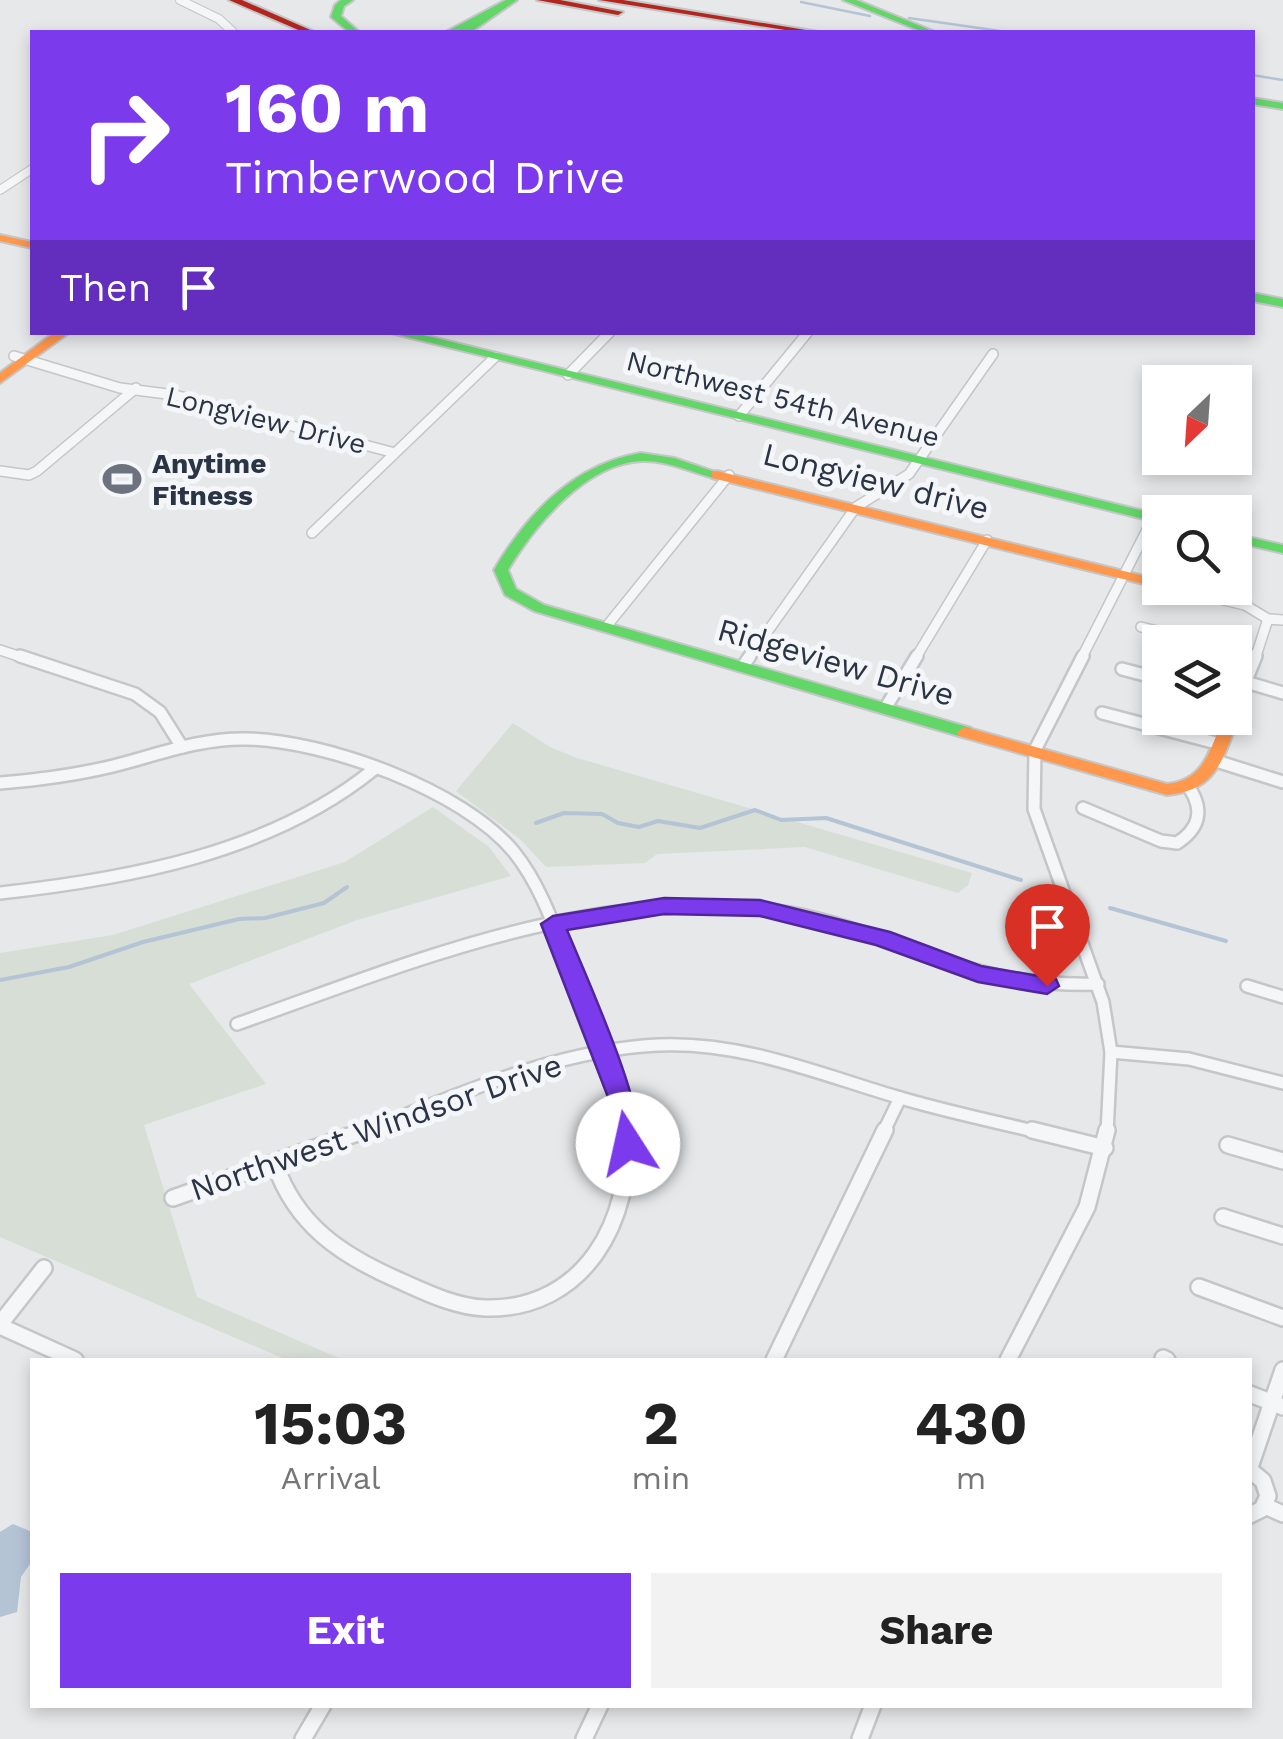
<!DOCTYPE html>
<style>
body{margin:0;font-family:"Work Sans",sans-serif;background:#f2f2f2;color:#222;height:100vh;display:flex;flex-direction:column;font-size:38px;white-space:nowrap}
*{box-sizing:border-box;margin:0}
p{font-size:32px;color:#767676}
.icon{flex:none;width:55px;height:55px;fill:none;stroke:currentColor;stroke-width:2;stroke-linecap:round;stroke-linejoin:round}
.map{position:relative;flex:1;overflow:hidden}
.drawer{position:absolute;left:30px;top:1358px;width:1222px;height:350px;display:flex;flex-direction:column;background:#fff;border-radius:0px;box-shadow:0 5px 15px #0003}
.drawer>*{flex:none}
.hud{position:absolute;left:30px;top:30px;width:1225px;height:305px;border-radius:0px;box-shadow:0 5px 15px #0003;background:#7c3aed;color:#fff;overflow:hidden}
.needle{width:65px;rotate:205deg}
.fabs{position:absolute;left:1142px;top:365px;display:grid;gap:20px}
.fabs a{display:grid;place-items:center;width:110px;height:110px;border-radius:0px;background:#fff;box-shadow:0 5px 15px #0003;font-size:50px}
.pin{position:absolute;display:grid;place-items:center;width:85px;height:85px;color:#fff;margin:-102px -42px;border-radius:50% 50% 50% 0;rotate:-45deg;box-shadow:0 0 10px #0007}
.pin .icon{rotate:45deg}
.me{position:absolute;width:110px;margin:-55px;rotate:350deg;stroke-linejoin:round;filter:drop-shadow(0 0 8px #0008)}
.turn{display:flex;align-items:center;gap:35px;height:210px;padding:0 30px;font-size:45px}
.turn .icon{width:130px;height:130px;stroke-width:2.5}
.turn b{display:block;font-size:70px;line-height:85px}
.then{display:flex;align-items:center;height:95px;padding:0 30px;background:#0003;gap:20px;font-size:38px}
.eta{display:flex;justify-content:space-evenly;align-items:center;height:170px;text-align:center}
.eta b{font-size:60px;font-weight:700;line-height:70px}
.cta{display:flex;gap:20px;margin-top:auto;padding:20px 30px}
.cta a{flex:1;height:115px;border-radius:0px;background:#7c3aed;color:#fff;font-size:40px;font-weight:700;line-height:115px;text-align:center}
.cta a+a{background:#f2f2f2;color:#222}
.map>svg:first-child{display:block}
</style>
<div class="map">
<svg width="1283" height="1739" viewBox="0 0 1283 1739">
<rect width="100%" height="100%" fill="#e6e8ea"/>
<g fill="#d6ded6">
<path d="M513 723 550 747 574 757 972 873 968 885 958 893 805 847 657 854 645 863 546 867 520 839 456 791Z"/>
<path d="M433 807 489 847 511 876 357 920 189 984 266 1084 144 1125 197 1297 343 1360H287L0 1237V953L113 935 345 862Z"/>
</g>
<path fill="#b4c4d5" d="M13 1524 32 1532V1561L21 1577 17 1612 0 1617V1532Z"/>
<g fill="none" stroke-linecap="round" stroke-linejoin="round">
<g stroke="#b4c4d5" stroke-width="2.5">
<path d="M801 2 870 16"/>
<path d="M909 18 1007 32"/>
<path d="M1252 75 1283 80"/>
</g>
<g stroke="#b4c4d5" stroke-width="4">
<path d="M536 823 564 813 602 814 618 823 639 827 658 821 700 828 755 810 781 820 826 818 1021 880"/>
<path d="M1110 908 1226 941"/>
<path d="M0 980 69 967 143 942 239 919 265 918 324 903 347 887"/>
</g>
<g stroke="#c4c6c8" stroke-width="10">
<g id="street-far3">
<path d="M180 0 219 19 233 32"/>
<path d="M0 190 32 169"/>
</g>
</g>
<g stroke="#c4c6c8" stroke-width="12">
<g id="street-far2">
<path d="M14 356 120 388 175 395 395 453"/>
<path d="M568 375 610 332"/>
<path d="M739 416 808 332"/>
<path d="M0 471 29 475 37 471 136 388"/>
<path d="M312 533 495 357"/>
<path d="M1173 588 1245 605 1268 619 1255 659"/>
<path d="M1268 619 1283 620"/>
<path d="M606 627 729 475"/>
<path d="M1141 627 1202 642"/>
<path d="M0 650 27 659"/>
<path d="M1235 651 1256 656"/>
<path d="M748 659 856 507 909 474 993 354"/>
<path d="M915 659 987 540"/>
<path d="M1081 659 1153 518"/>
</g>
</g>
<g stroke="#c4c6c8" stroke-width="16">
<g id="street-far1">
<path d="M20 656 135 694 160 712 182 747"/>
<path d="M1083 656 1035 750 1034 809 1103 1002 1111 1052 1107 1133"/>
<path d="M743 666 750 656"/>
<path d="M1122 669 1160 679"/>
<path d="M1246 682 1283 693"/>
<path d="M886 707 917 656"/>
<path d="M1235 708 1256 656"/>
<path d="M1102 713 1220 744"/>
<path d="M1213 760 1283 782"/>
<path d="M0 783C38 780 76 775 113 766 157 755 200 738 246 739 325 740 463 790 514 852 546 892 559 943 578 989 598 1036 622 1082 626 1133"/>
<path d="M1083 808 1161 841 1177 843C1199 829 1204 811 1190 789"/>
<path d="M0 893C128 879 270 853 373 770"/>
<path d="M1247 986 1283 997"/>
<path d="M237 1024C413 962 598 882 789 913 854 924 914 954 978 971 1018 982 1057 985 1098 984"/>
<path d="M1111 1052 1189 1059 1283 1083"/>
<path d="M360 1133C455 1096 554 1050 658 1045 740 1041 817 1073 894 1096 943 1111 993 1121 1042 1133"/>
<path d="M883 1133 900 1098"/>
</g>
</g>
<g stroke="#c4c6c8" stroke-width="20">
<g id="street">
<path d="M1032 1130 1105 1148"/>
<path d="M1228 1145 1283 1161"/>
<path d="M275 1164C296 1225 341 1255 398 1280 425 1292 455 1307 485 1308 584 1311 634 1219 626 1130"/>
<path d="M173 1198 366 1130"/>
<path d="M1223 1217 1283 1236"/>
<path d="M1199 1287 1283 1318"/>
<path d="M0 1324 44 1268"/>
<path d="M0 1326 75 1360"/>
<path d="M1163 1358 1167 1360"/>
<path d="M774 1360 885 1130"/>
<path d="M1008 1360 1087 1207 1107 1130"/>
<path d="M1250 1394 1283 1407"/>
<path d="M1250 1467 1283 1370"/>
<path d="M1250 1470 1263 1481 1268 1496 1262 1509 1250 1515"/>
<path d="M1265 1506 1283 1514"/>
<path d="M303 1739 323 1705"/>
<path d="M584 1739 600 1705"/>
<path d="M860 1739 873 1705"/>
</g>
</g>
<g stroke="#c4c6c8" stroke-width="4">
<g id="fast">
<path d="M341 0H353L344 6 341 16 359 32H349L331 17 335 5Z"/>
<path d="M506 0H517L471 32H446Z"/>
<path d="M843 0H856L935 32H923Z"/>
<path d="M1252 98 1283 103V109L1252 104Z"/>
<path d="M1252 293 1283 299V307L1252 301Z"/>
<path d="M387 332H411L1160 515V523Z"/>
<path d="M641 453 674 458 724 475 717 479C693 473 667 460 642 461 586 463 534 526 508 570L516 589 544 605 971 728 973 732 971 736H959L534 611 505 595 494 570C527 514 574 464 641 453Z"/>
<path d="M1235 534 1283 545V553L1235 542Z"/>
</g>
</g>
<g stroke="#c4c6c8" stroke-width="4">
<g id="slow">
<path d="M0 235 32 242V248L0 241Z"/>
<path d="M55 332H70L0 383V373Z"/>
<path d="M717 471 1160 580V588H1164H1160L712 478V472Z"/>
<path d="M1235 714 1239 718C1222 759 1218 790 1167 795L959 736 957 732 965 727 1167 784C1204 781 1211 748 1223 718H1235Z"/>
</g>
</g>
<g stroke="#c4c6c8" stroke-width="4">
<g id="jam">
<path d="M229 0H242L315 32H303Z"/>
<path d="M537 0H560L623 12 618 15Z"/>
<path d="M599 0H623L818 32H797Z"/>
</g>
</g>
<use href="#street-far3" stroke="#f5f6f7" stroke-width="8"/>
<use href="#street-far2" stroke="#f5f6f7" stroke-width="9"/>
<use href="#street-far1" stroke="#f5f6f7" stroke-width="11"/>
<use href="#street" stroke="#f5f6f7" stroke-width="15"/>
<use href="#fast" fill="#63d668" fill-rule="evenodd"/>
<use href="#slow" fill="#ff974d" fill-rule="evenodd"/>
<use href="#jam" fill="#b3261e" fill-rule="evenodd"/>
</g>
<path fill="#7c3aed" stroke="#51269a" stroke-width="2.5" d="M664 898 760 900 890 932 981 966 1056 979 1059 986 1047 994 978 982 876 945 760 916 664 914 567 930C582 967 653 1122 637 1152H619L608 1097 541 924 553 916Z"/>
<defs>
<g id="stadium-bare" transform="scale(3)"><path d="M0-5a6.5 5 0 1 0 0 10a6.5 5 0 1 0 0-10ZM-3.5-1.8h7v3.6h-7Z" fill="#6c737f" stroke="#f4f6f9" stroke-width="2.5" paint-order="stroke"/></g>
</defs>
<g fill-rule="evenodd">
<use href="#stadium-bare" x="122" y="479"/>
</g>
<g text-anchor="middle" dominant-baseline="central" stroke-width="10" stroke-linejoin="round" paint-order="stroke">
<g font-size="28" fill="#2b3445" stroke="#f4f6f9">
<text transform="translate(783 399) rotate(14)">Northwest 54th Avenue</text>
<text transform="translate(266 420) rotate(14)">Longview Drive</text>
</g>
<g font-size="28" font-weight="bold" fill="#2b3445" stroke="#f4f6f9" text-anchor="start">
<text x="152" y="463">Anytime<tspan x="152" dy="32">Fitness</tspan></text>
</g>
<g font-size="32" fill="#2b3445" stroke="#f4f6f9">
<text transform="translate(876 481) rotate(14)">Longview drive</text>
<text transform="translate(836 662) rotate(16)">Ridgeview Drive</text>
<text transform="translate(376 1127) rotate(-19)">Northwest Windsor Drive</text>
</g>
</g>
</svg>
<div class="fabs">
<a><svg class="needle" viewBox="-14 -14 28 28"><path d="M0-13l5 13h-10z" fill="#e53935"/><path d="M0 13l5-13h-10z" fill="#767676"/></svg></a>
<a><svg class="icon" aria-label="search" viewBox="0 0 24 24"><circle cx="10" cy="10" r="6"/><path d="M15 15l6 6"/></svg></a>
<a><svg class="icon" aria-label="layers" viewBox="0 0 24 24"><path d="M12 4l9 5-9 5-9-5zM3 14l9 5 9-5"/></svg></a>
</div>
<div class="pin" style="left:1047px;top:986px;background:#d93025"><svg class="icon" aria-label="arrive" viewBox="0 0 24 24"><path d="M6 21V4h12l-3 4 3 4H6"/></svg></div>
<svg class="me" style="left:628px;top:1144px" viewBox="-20 -20 40 40"><circle r="19" fill="#fff"/><path d="M0-13L10 11 0 6-10 11z" fill="#7c3aed"/></svg>
<div class="hud">
<div class="turn"><svg class="icon" aria-label="right" viewBox="0 0 24 24"><path d="M7 20v-9h11M14 6l5 5-5 5"/></svg><div><b>160 m</b>Timberwood Drive</div></div>
<div class="then">Then<svg class="icon" aria-label="arrive" viewBox="0 0 24 24"><path d="M6 21V4h12l-3 4 3 4H6"/></svg></div>
</div>
<section class="drawer">
<div class="eta">
<div><b>15:03</b><p>Arrival</p></div>
<div><b>2</b><p>min</p></div>
<div><b>430</b><p>m</p></div>
</div>
<div class="cta"><a>Exit</a><a>Share</a></div>
</section>
</div>
